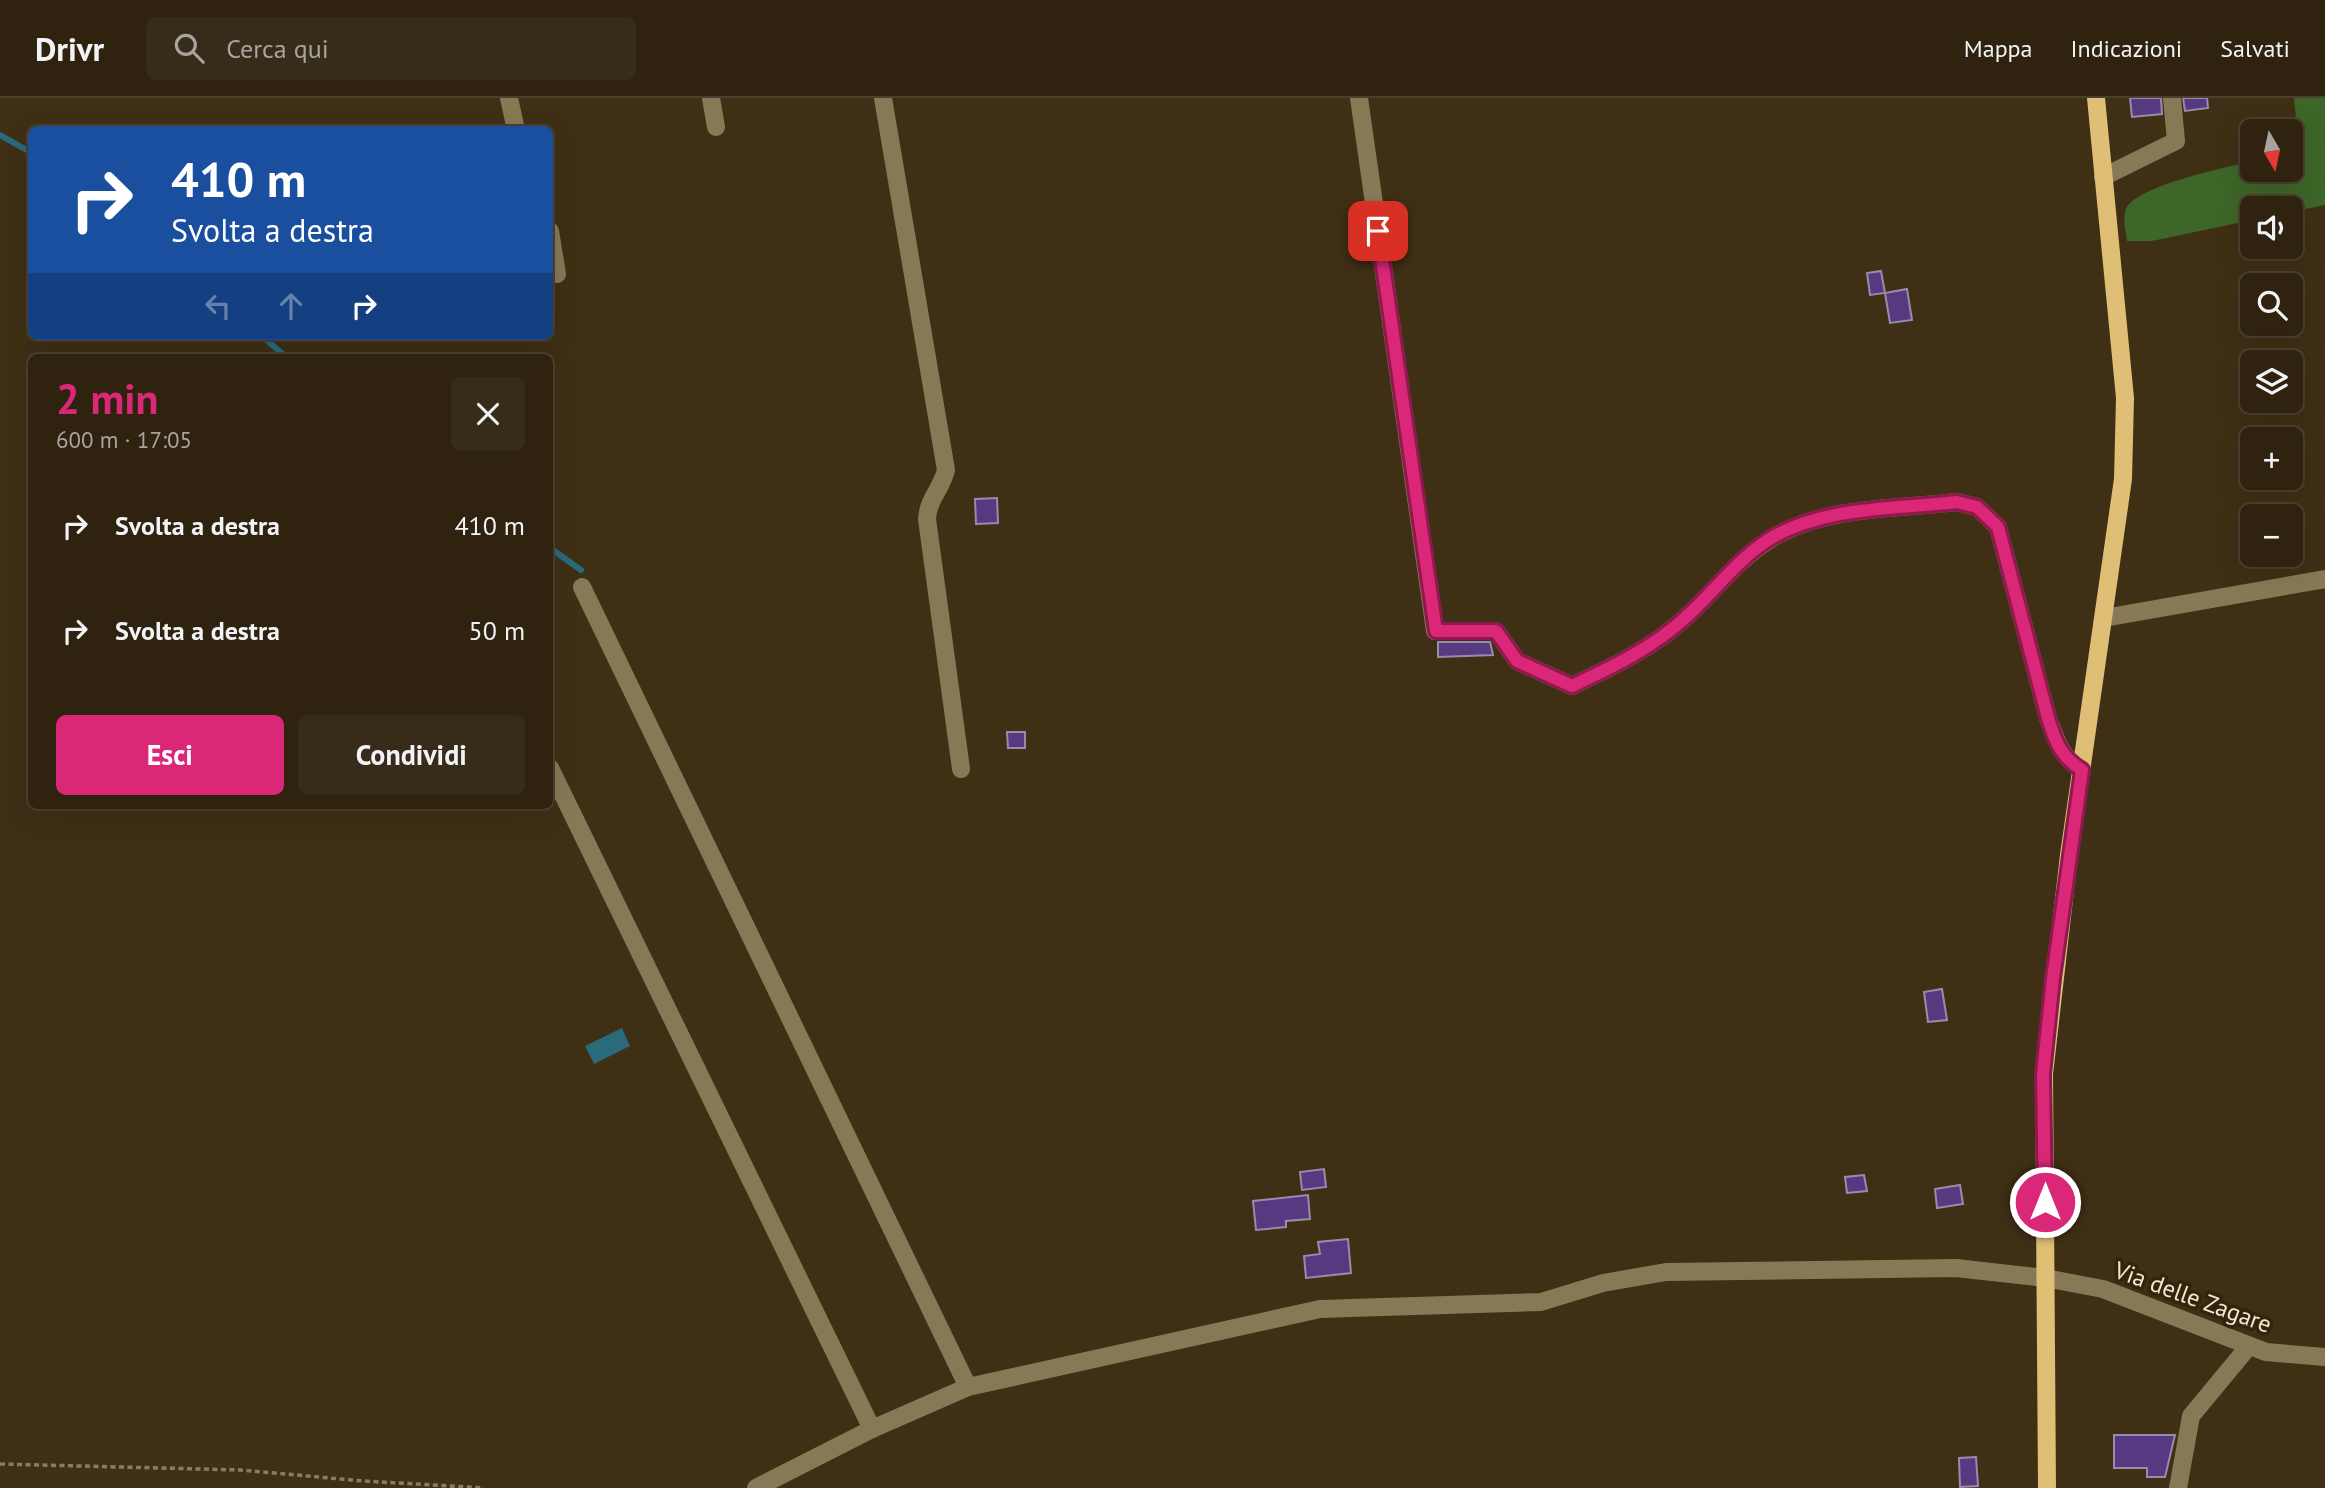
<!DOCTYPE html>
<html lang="it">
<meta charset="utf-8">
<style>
body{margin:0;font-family:"PT Sans",sans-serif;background:#372b19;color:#f1f3f6;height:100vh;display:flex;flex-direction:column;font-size:26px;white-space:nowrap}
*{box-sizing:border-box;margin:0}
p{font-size:23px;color:#a7a49f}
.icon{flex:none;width:38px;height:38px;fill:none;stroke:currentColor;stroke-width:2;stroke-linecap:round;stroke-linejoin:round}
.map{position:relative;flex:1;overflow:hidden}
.details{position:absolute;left:28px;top:256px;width:525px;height:455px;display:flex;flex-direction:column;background:#2f2310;border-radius:10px;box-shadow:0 7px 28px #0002,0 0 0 2px #4a4030}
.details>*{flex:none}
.hud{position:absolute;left:28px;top:28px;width:525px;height:214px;border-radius:10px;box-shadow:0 7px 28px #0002,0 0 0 2px #4a4030;background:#1a4fa0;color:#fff;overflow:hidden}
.needle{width:46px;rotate:171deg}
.buttons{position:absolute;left:2240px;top:21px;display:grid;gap:14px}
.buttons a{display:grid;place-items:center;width:63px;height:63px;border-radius:10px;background:#2f2310;box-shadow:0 7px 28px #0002,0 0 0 2px #4a4030;font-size:35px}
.pin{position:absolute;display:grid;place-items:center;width:60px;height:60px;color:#fff;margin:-30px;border-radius:14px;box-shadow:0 4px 10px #0006}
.me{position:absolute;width:77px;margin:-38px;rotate:0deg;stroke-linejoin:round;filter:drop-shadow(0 0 5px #0008)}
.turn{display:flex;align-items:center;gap:24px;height:147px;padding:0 28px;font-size:32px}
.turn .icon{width:91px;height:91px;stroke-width:2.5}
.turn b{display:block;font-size:49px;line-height:60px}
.lanes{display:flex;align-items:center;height:66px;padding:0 28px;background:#0003;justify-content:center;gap:35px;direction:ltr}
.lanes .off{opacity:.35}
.round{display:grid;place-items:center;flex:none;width:74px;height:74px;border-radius:10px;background:#372b19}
.head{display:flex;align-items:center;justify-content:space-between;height:119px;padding:0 28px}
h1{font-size:42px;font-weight:700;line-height:52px;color:#db2777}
.action{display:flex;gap:14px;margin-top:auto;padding:14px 28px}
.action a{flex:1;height:80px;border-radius:10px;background:#db2777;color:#fff;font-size:28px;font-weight:700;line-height:80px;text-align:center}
.action a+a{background:#372b19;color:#f1f3f6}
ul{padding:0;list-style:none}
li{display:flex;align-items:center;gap:21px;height:105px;padding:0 28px}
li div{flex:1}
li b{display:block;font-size:26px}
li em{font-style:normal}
header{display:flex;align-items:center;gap:42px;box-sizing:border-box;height:98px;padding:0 35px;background:#2f2310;border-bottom:2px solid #4a4030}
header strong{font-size:33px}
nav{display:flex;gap:38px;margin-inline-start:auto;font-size:24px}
.search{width:490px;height:63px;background:#372b19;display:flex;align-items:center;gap:18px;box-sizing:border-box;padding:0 24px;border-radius:10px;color:#a7a49f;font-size:26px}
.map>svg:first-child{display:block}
</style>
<header>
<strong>Drivr</strong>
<div class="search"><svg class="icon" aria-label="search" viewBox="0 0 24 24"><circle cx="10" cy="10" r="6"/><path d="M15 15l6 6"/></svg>Cerca qui</div>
<nav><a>Mappa</a><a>Indicazioni</a><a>Salvati</a></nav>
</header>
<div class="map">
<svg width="2325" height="1390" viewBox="0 0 2325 1390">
<rect width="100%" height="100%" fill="#3f2f15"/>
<path fill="#3e6628" d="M2294 0H2325V107L2291 114V110H2252V122L2152 143H2127C2126 134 2122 120 2126 111 2135 88 2228 69 2252 63V72H2291V53L2299 51Z"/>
<path fill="#296a7b" d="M622 930 630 948 594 966 585 948Z"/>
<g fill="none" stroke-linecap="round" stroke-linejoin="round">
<g stroke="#296a7b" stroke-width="6">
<path d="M0 37 32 55"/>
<path d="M262 238 286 259"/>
<path d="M550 450 581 472"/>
</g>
</g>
<g fill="#573981" stroke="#978cab" stroke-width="2">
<path d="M2130 0H2161L2162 16 2132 19Z"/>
<path d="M2183 0H2207L2208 10 2185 13Z"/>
<path d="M1881 173 1885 195 1870 197 1867 175Z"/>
<path d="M1907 191 1912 222 1890 225 1885 195Z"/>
<path d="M997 400 998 425 976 426 975 401Z"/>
<path d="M1438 544H1490L1493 557 1438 559Z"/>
<path d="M1007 634H1025V650H1008Z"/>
<path d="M1942 891 1947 922 1928 924 1924 894Z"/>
<path d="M1324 1071 1326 1089 1302 1092 1300 1074Z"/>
<path d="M1864 1077 1867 1093 1847 1095 1845 1079Z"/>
<path d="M1960 1087 1963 1106 1937 1110 1935 1091Z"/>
<path d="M1308 1097 1310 1121 1286 1123V1129L1256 1132 1253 1103Z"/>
<path d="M1348 1141 1351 1175 1306 1180 1304 1158 1320 1156 1318 1144Z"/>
<path d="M2114 1337H2175L2165 1379H2147V1370H2114Z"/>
<path d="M1976 1359 1978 1388 1960 1389 1959 1360Z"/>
</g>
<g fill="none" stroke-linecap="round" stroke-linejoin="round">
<path stroke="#897c66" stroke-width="3.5" stroke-dasharray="5 3.5" stroke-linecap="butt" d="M0 1366 240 1372 363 1383 484 1390"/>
<g stroke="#887956" stroke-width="18">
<path d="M509 0 516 32"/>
<path d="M711 0 716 29"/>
<path d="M883 0 946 372C942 390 928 401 927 421L961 671"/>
<path d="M1359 0 1435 533H1496L1517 563 1572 588C1612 569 1653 550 1686 519 1714 494 1737 462 1769 442 1822 408 1896 411 1957 404L1977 409 1998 429 2048 620C2056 642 2061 659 2082 672"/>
<path d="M2103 79 2176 43 2172 0"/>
<path d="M550 133 557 176"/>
<path d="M582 489 968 1289"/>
<path d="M2104 520 2325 481"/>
<path d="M550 670 872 1331"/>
<path d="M756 1390 872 1331 968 1289 1320 1211 1541 1204 1603 1185 1666 1174 1956 1170 2045 1180 2103 1191 2266 1254 2325 1259"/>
<path d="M2178 1390 2191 1318 2249 1248"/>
</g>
<path stroke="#dfbf75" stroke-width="18" d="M2047 1390 2044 976 2069 757 2123 381 2125 300 2096 0"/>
</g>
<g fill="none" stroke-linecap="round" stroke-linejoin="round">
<g stroke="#8e194d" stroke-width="18">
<path id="route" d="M1378 133 1436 533H1496L1517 563 1572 588C1612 569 1653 550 1686 519 1714 494 1737 462 1768 442 1822 408 1896 411 1957 404L1977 409 1998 429 2048 620C2055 643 2061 659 2082 672L2053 880 2043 976 2045 1104"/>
</g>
<use href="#route" stroke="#db2777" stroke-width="12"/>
</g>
<g text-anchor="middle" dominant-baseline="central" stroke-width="7" stroke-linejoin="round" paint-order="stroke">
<g font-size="24" fill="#f2e8d8" stroke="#34250a">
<text transform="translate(2193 1199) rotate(20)">Via delle Zagare</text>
</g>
</g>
</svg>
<div class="buttons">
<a><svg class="needle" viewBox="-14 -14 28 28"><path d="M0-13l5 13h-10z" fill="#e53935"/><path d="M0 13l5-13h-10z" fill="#a7a49f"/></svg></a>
<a><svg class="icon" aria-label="sound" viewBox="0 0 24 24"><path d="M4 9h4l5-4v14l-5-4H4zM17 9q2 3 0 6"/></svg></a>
<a><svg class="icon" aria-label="search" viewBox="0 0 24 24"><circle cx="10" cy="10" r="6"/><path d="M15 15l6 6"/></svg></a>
<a><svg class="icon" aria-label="layers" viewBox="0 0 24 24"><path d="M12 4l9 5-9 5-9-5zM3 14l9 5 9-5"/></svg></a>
<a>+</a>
<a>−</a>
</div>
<div class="pin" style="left:1378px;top:133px;background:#d93025"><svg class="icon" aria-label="arrive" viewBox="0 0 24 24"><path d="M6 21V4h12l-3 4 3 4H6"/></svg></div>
<svg class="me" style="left:2045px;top:1104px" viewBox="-20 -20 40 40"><circle r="17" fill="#db2777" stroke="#fff" stroke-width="3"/><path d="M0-11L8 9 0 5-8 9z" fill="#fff"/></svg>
<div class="hud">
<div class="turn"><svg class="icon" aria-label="right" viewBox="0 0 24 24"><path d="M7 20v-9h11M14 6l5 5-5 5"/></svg><div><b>410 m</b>Svolta a destra</div></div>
<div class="lanes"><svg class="icon off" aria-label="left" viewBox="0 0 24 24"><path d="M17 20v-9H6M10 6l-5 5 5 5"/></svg><svg class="icon off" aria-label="ahead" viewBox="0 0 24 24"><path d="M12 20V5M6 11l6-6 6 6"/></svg><svg class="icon" aria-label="right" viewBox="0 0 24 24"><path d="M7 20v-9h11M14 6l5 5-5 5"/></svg></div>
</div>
<section class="details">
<div class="head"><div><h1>2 min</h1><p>600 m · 17:05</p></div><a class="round"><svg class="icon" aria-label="close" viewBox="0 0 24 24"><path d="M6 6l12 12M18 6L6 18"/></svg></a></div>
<ul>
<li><svg class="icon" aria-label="right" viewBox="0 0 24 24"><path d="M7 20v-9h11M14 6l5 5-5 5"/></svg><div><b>Svolta a destra</b></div><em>410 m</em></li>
<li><svg class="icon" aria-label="right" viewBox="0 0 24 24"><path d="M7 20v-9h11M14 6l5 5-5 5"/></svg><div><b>Svolta a destra</b></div><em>50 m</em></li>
</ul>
<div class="action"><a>Esci</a><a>Condividi</a></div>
</section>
</div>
